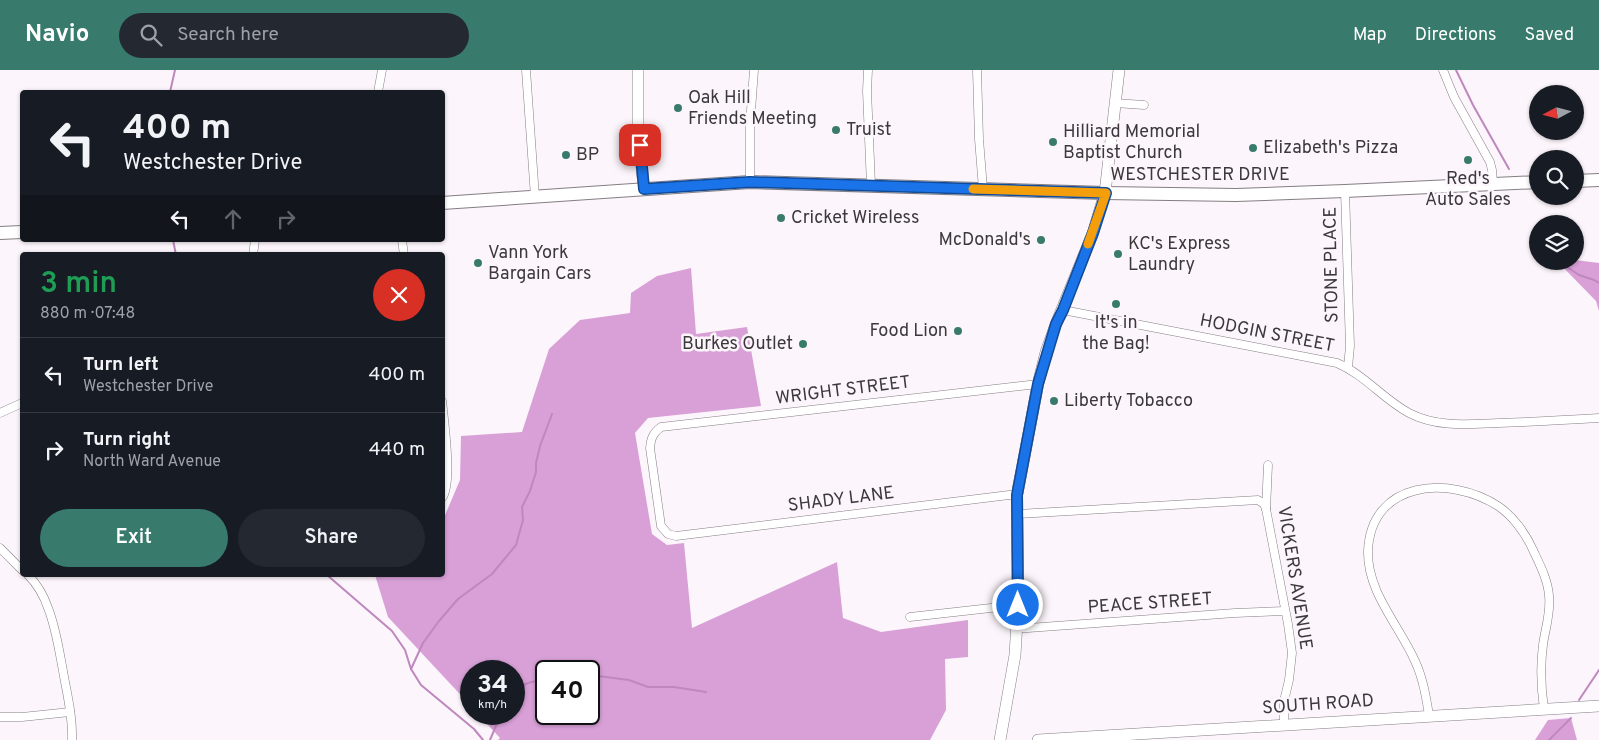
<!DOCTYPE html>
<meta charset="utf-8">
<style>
body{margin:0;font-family:Overpass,sans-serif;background:#242831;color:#f1f3f6;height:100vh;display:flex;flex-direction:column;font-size:19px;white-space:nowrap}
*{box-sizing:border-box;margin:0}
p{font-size:16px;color:#9ea1a6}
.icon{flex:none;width:28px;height:28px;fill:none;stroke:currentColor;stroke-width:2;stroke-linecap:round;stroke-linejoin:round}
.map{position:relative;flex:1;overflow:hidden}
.sheet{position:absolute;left:20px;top:182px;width:425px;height:325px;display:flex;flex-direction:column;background:#171b24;border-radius:5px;box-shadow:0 1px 4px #0004}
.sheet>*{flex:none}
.guide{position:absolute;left:20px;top:20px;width:425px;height:152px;border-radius:5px;box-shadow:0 1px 4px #0004;background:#171b24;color:#f1f3f6;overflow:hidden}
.needle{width:32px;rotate:263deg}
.controls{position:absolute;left:1529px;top:15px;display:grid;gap:10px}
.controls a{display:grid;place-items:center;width:55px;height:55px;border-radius:50%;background:#171b24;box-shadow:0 1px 4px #0004;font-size:25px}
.speed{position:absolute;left:460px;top:590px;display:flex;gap:10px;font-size:25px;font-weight:700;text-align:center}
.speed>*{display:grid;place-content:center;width:65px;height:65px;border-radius:50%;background:#171b24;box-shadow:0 1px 4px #0004;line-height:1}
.speed small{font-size:12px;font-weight:400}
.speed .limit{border:2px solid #111;border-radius:8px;background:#fff;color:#111}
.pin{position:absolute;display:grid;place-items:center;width:42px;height:42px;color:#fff;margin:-21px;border-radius:10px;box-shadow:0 2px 8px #0006}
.me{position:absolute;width:55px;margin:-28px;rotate:0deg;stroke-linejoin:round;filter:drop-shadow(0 0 4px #0008)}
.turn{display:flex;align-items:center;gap:18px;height:105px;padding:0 20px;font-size:22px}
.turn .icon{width:65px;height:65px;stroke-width:2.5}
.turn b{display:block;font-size:35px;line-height:42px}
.lanes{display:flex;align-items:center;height:48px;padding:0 20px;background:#0003;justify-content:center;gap:25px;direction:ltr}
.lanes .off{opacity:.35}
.round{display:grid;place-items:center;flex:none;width:52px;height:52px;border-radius:26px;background:#242831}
.head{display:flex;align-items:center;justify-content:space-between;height:85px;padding:0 20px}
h1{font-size:30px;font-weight:600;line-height:38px;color:#1e9e55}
.cta{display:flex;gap:10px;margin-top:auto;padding:10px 20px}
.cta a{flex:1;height:58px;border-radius:30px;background:#387b6c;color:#fff;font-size:20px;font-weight:600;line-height:58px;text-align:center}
.cta a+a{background:#242831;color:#f1f3f6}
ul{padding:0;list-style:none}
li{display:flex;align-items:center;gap:15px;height:75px;padding:0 20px;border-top:1px solid #363941}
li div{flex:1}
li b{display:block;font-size:19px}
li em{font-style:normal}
header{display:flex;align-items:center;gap:30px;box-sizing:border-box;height:70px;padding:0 25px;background:#387b6c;color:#fff}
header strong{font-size:24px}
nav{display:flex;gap:28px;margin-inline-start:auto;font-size:18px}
.search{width:350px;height:45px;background:#242831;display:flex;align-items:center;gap:12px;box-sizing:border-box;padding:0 18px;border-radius:28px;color:#9ea1a6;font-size:19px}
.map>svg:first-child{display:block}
</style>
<header>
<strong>Navio</strong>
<div class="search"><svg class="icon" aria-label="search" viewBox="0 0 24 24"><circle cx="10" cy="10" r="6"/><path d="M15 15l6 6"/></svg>Search here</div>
<nav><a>Map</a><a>Directions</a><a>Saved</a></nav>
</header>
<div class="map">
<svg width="1599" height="670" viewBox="0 0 1599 670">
<rect width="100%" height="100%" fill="#fcf5fb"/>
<g fill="#d8a0d7" fill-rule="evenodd">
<path d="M1575 190 1599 193V241L1596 231 1557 191Z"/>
<path d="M691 198 696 264 747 257 761 336 648 348 635 363 652 464 667 475 684 473 692 558 837 492 843 548 881 562 968 550V587L945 589 946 640 930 670H498L500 668 478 644H514V601H471V636L388 547 375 505H442L443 450 460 410 461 366 522 362 549 279 580 250 630 243 631 223 657 206ZM546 601H589V644H546Z"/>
<path d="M1571 648 1577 670H1535L1548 650Z"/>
</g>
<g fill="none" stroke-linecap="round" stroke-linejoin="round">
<g stroke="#be87bd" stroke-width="2">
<path d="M1456 0 1473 35 1509 99"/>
<path d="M170 22 175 0"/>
<path d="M173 170 176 185"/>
<path d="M1558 191 1579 205 1594 210 1599 213"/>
<path d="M327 505 392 561 405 580 411 599 421 615 474 659 483 670"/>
<path d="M411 599 423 573 439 551 458 529 492 504 516 475 523 450 522 437 530 421 536 402V393L540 376 552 344"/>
<path d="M589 607 598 606 629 610 648 617H674L706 622"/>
<path d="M514 622C523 613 534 610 546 611"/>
<path d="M1579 630 1599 600"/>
<path d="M490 670 501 644"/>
<path d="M1549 670 1571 648"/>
</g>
<g stroke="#847e83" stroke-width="9">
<g id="street">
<path d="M526 0 535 127"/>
<path d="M868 0 867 21 871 115"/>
<path d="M977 0 979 69 983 119"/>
<path d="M1443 0 1454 27 1490 92 1492 100 1493 113"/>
<path d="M378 22 382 0"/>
<path d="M1115 33 1144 35"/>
<path d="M750 112V54L754 0"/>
<path d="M1345 121 1350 276 1348 297"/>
<path d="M402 170 404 185"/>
<path d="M253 185 255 170"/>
<path d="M1063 240 1337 293C1365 305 1383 329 1409 343 1438 358 1469 354 1499 353 1533 352 1566 350 1599 348"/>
<path d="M442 331C444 350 453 416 442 428"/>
<path d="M0 343 22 333"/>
<path d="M1268 395 1266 439 1288 554 1292 583 1289 610 1284 631V655"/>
<path d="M1017 425H1009L676 466 668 464 661 456 650 378C651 368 653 363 661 357L1038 314"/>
<path d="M1018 444 1258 430 1264 434 1266 439"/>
<path d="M0 478 22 500"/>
<path d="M28 505C37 514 44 526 48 538 56 558 59 580 63 601 67 624 73 647 72 670"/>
<path d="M910 547 1018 535"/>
<path d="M1017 558H1028L1235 543 1285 541"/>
<path d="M1429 645C1426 627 1423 608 1415 591 1399 555 1367 522 1368 481 1371 410 1450 405 1498 436 1513 446 1526 464 1533 480 1540 495 1548 510 1549 526 1551 543 1545 559 1543 575 1540 597 1541 618 1544 639"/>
<path d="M0 647H22L70 642"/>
</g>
</g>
<g stroke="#847e83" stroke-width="12">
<g id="secondary">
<path d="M638 0V61L644 119"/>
<path d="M1000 670 1015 585 1018 535 1017 425 1038 314 1046 282 1056 254 1093 163 1105 123 1119 0"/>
<path d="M1038 670 1599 636"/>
</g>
</g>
<g stroke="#847e83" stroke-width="14">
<g id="primary">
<path d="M1575 111 1599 110"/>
<path d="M442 133 750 112 1105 123 1236 125 1345 121 1538 112"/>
<path d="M0 163 22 162"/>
</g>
</g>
<use href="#street" stroke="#fff" stroke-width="8"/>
<use href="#secondary" stroke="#fff" stroke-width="11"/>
<use href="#primary" stroke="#fff" stroke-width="12"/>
</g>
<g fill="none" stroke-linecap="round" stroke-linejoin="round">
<g stroke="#114b97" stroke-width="12">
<path id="route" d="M640 75 644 119 750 112 1106 123 1093 163 1063 240 1056 254 1038 314 1017 425 1018 535"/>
</g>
<use href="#route" stroke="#1a73e8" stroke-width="9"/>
<path stroke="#f59e0b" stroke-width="9" d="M973 119 1106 123 1088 174"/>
</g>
<g fill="#387b6c" stroke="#fcf5fb" stroke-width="2">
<circle cx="678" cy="38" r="5"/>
<circle cx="836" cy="60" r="5"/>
<circle cx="1053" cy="72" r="5"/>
<circle cx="1253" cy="78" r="5"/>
<circle cx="566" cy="85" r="5"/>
<circle cx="1468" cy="90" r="5"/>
<circle cx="781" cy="148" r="5"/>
<circle cx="1041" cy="170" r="5"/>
<circle cx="1118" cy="184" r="5"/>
<circle cx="478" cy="193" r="5"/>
<circle cx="1116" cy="234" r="5"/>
<circle cx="958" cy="261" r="5"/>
<circle cx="803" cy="274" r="5"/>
<circle cx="1054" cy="331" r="5"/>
</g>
<g text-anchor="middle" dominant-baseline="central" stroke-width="5" stroke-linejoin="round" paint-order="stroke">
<g font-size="18" fill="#3c393b" stroke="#fcf5fb" text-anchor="start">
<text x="688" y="28">Oak Hill<tspan x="688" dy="21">Friends Meeting</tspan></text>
<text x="846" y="60">Truist</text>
<text x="1063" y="62">Hilliard Memorial<tspan x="1063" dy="21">Baptist Church</tspan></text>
<text x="1263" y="78">Elizabeth's Pizza</text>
<text x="576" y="85">BP</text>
<text x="1468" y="109" text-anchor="middle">Red's<tspan x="1468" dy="21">Auto Sales</tspan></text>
<text x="791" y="148">Cricket Wireless</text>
<text x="1031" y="170" text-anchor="end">McDonald's</text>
<text x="1128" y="174">KC's Express<tspan x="1128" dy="21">Laundry</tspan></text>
<text x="488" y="183">Vann York<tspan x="488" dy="21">Bargain Cars</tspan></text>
<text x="1116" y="253" text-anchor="middle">It's in<tspan x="1116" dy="21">the Bag!</tspan></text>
<text x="948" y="261" text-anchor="end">Food Lion</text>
<text x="793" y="274" text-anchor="end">Burkes Outlet</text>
<text x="1064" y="331">Liberty Tobacco</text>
</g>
<g font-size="18" fill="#3c393b" stroke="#fcf5fb">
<text x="1200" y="105">WESTCHESTER DRIVE</text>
<text transform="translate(1332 195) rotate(-91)">STONE PLACE</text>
<text transform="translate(1267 264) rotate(11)">HODGIN STREET</text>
<text transform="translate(843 321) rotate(-7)">WRIGHT STREET</text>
<text transform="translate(841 430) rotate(-7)">SHADY LANE</text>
<text transform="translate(1294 508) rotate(81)">VICKERS AVENUE</text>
<text transform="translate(1150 534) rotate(-4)">PEACE STREET</text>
<text transform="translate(1318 635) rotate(-4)">SOUTH ROAD</text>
</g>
</g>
</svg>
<div class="controls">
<a><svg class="needle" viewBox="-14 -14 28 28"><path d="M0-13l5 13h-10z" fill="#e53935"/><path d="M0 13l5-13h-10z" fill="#9ea1a6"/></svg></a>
<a><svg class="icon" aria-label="search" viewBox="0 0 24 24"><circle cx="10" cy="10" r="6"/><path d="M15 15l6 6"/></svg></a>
<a><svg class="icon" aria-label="layers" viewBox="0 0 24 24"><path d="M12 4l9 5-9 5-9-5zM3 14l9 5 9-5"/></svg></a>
</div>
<div class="speed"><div>34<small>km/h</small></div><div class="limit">40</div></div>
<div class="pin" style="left:640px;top:75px;background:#d93025"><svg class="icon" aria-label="arrive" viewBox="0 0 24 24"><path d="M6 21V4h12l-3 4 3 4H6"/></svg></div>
<svg class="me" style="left:1018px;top:535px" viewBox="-20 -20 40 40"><circle r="17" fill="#1a73e8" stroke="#fff" stroke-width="3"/><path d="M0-11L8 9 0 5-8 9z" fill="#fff"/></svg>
<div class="guide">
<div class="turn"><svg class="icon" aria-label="left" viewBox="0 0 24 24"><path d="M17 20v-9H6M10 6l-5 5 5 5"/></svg><div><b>400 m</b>Westchester Drive</div></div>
<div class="lanes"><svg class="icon" aria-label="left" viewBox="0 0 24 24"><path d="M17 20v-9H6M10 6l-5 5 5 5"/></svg><svg class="icon off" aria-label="ahead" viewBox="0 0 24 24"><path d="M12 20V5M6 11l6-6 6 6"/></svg><svg class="icon off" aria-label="right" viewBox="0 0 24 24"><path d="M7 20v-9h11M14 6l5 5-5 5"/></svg></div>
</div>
<section class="sheet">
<div class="head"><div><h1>3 min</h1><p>880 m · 07:48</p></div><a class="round" style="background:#d93025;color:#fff"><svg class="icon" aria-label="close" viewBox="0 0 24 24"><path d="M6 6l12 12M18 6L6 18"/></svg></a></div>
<ul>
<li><svg class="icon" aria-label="left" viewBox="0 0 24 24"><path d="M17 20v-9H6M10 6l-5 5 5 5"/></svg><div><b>Turn left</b><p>Westchester Drive</p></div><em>400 m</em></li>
<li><svg class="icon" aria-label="right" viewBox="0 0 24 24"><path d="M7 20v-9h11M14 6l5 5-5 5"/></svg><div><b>Turn right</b><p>North Ward Avenue</p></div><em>440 m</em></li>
</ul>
<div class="cta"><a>Exit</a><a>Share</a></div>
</section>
</div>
